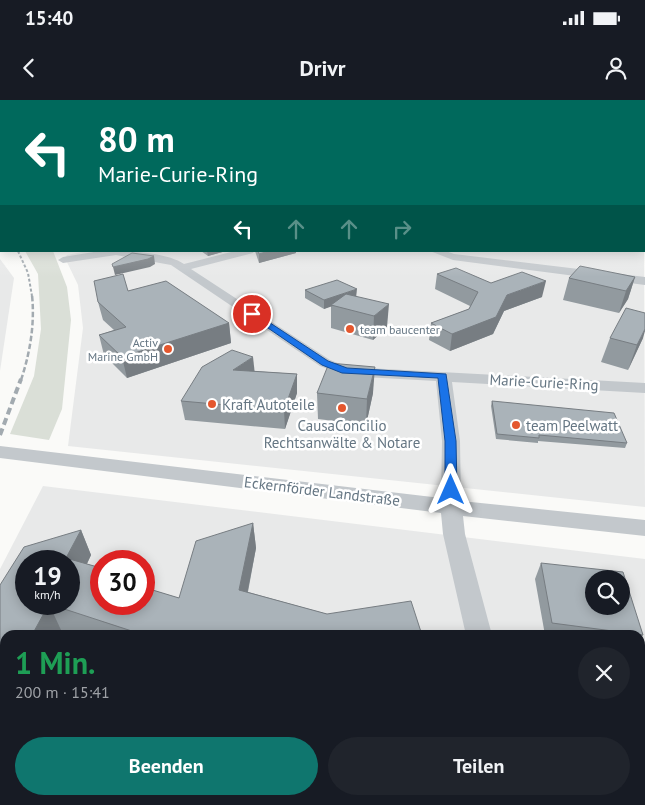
<!DOCTYPE html>
<html lang="de">
<meta charset="utf-8">
<style>
body{margin:0;font-family:"PT Sans",sans-serif;background:#20242c;color:#f1f3f6;height:100vh;display:flex;flex-direction:column;font-size:19px;white-space:nowrap}
*{box-sizing:border-box;margin:0}
p{font-size:16px;color:#9ea1a6}
.icon{flex:none;width:28px;height:28px;fill:none;stroke:currentColor;stroke-width:2;stroke-linecap:round;stroke-linejoin:round}
.map{position:relative;flex:1;overflow:hidden}
.drawer{position:absolute;left:0px;top:530px;width:645px;height:175px;display:flex;flex-direction:column;background:#171b24;border-radius:15px 15px 0 0;box-shadow:0 2px 12px #0003}
.drawer>*{flex:none}
.top-card{position:absolute;left:0px;top:0px;width:645px;height:152px;box-shadow:0 2px 12px #0003;background:#00695c;color:#fff;overflow:hidden}
.fabs{position:absolute;left:585px;top:470px;display:grid;gap:10px}
.fabs a{display:grid;place-items:center;width:45px;height:45px;border-radius:50%;background:#171b24;box-shadow:0 2px 12px #0003;font-size:25px}
.speed{position:absolute;left:15px;top:450px;display:flex;gap:10px;font-size:25px;font-weight:700;text-align:center}
.speed>*{display:grid;place-content:center;width:65px;height:65px;border-radius:50%;background:#171b24;box-shadow:0 2px 12px #0003;line-height:1}
.speed small{font-size:12px;font-weight:400}
.speed .limit{border:8px solid #d22;background:#fff;color:#111}
.pin{position:absolute;display:grid;place-items:center;width:42px;height:42px;color:#fff;margin:-21px;border:2px solid #fff;border-radius:50%;box-shadow:0 1px 5px #0007}
.me{position:absolute;width:55px;margin:-28px;rotate:0deg;stroke-linejoin:round;filter:drop-shadow(0 0 4px #0008)}
.turn{display:flex;align-items:center;gap:18px;height:105px;padding:0 15px;font-size:22px}
.turn .icon{width:65px;height:65px;stroke-width:2.5}
.turn b{display:block;font-size:35px;line-height:42px}
.lanes{display:flex;align-items:center;height:48px;padding:0 15px;background:#0003;justify-content:center;gap:25px;direction:ltr}
.lanes .off{opacity:.35}
.round{display:grid;place-items:center;flex:none;width:52px;height:52px;border-radius:26px;background:#20242c}
.headline{display:flex;align-items:center;justify-content:space-between;height:85px;padding:0 15px}
h1{font-size:30px;font-weight:700;line-height:38px;color:#1e9e55}
.primary-button{display:flex;gap:10px;margin-top:auto;padding:10px 15px}
.primary-button a{flex:1;height:58px;border-radius:30px;background:#0f766e;color:#fff;font-size:20px;font-weight:700;line-height:58px;text-align:center}
.primary-button a+a{background:#20242c;color:#f1f3f6}
.status{display:flex;justify-content:space-between;align-items:center;height:35px;padding:0 25px;background:#171b24;direction:ltr}
.status svg{height:14px;fill:currentColor}
header{display:flex;justify-content:space-between;align-items:center;height:65px;padding:0 15px;background:#171b24;font-size:22px;font-weight:700}
.map>svg:first-child{display:block}
</style>
<div class="status"><b>15:40</b><svg viewBox="0 0 49 12"><path d="M0 12V9h3v3zM5 12V6h3v6zM10 12V3h3v9zM15 12V0h3v12zM26 1h20v11H26zM47 4h2v5h-2z"/></svg></div>
<header><svg class="icon" aria-label="back" viewBox="0 0 24 24"><path d="M15 5l-7 7 7 7"/></svg>Drivr<svg class="icon" aria-label="person" viewBox="0 0 24 24"><circle cx="12" cy="8" r="4"/><path d="M4 21q1-7 8-7t8 7"/></svg></header>
<div class="map">
<svg width="645" height="705" viewBox="0 0 645 705">
<rect width="100%" height="100%" fill="#fafaf8"/>
<g fill="#e8e9e9" fill-rule="evenodd">
<path d="M644 146 645 407 68 346 83 228 78 185 65 158 67 155 87 151H644Z"/>
<path d="M0 159 14 178 0 271Z"/>
<path d="M43 386 645 459V705H0V469ZM26 461H69V504H26ZM101 461H144V504H101ZM594 479H621V506H594ZM5 535H640V700H5Z"/>
</g>
<path fill="#dadfd7" d="M25 151H53L67 187 71 220 62 309 49 340 10 334 34 276 41 229 38 174Z"/>
<g fill="none" stroke-linecap="round" stroke-linejoin="round">
<g fill="#c3c8cc" fill-rule="evenodd">
<path d="M100 151C122 151 165 151 184 164L235 151H254L253 153 191 169 330 260 348 267 645 283V293L452 282 460 341 461 401 645 420V436L463 416 465 434 492 535H466L443 434 441 413 0 358V346L441 398 442 341 436 281 346 276 320 266 171 165 116 155 63 163 58 160 63 157Z"/>
<path d="M430 151H446L454 154 645 177V185L453 160Z"/>
<path d="M501 700H535L536 705H502Z"/>
</g>
<path stroke="#a2aab0" stroke-width="2" stroke-dasharray="3 2" stroke-linecap="butt" d="M18 151 28 173 32 196"/>
<path stroke="#a2aab0" stroke-width="2.5" stroke-dasharray="5.5 2.5" stroke-linecap="butt" d="M21 280C30 253 35 224 32 195"/>
<path stroke="#a2aab0" stroke-width="4" stroke-dasharray="7 4" stroke-linecap="butt" d="M0 335 21 279"/>
</g>
<g fill="#929a9f">
<path d="M201 151H226L208 156Z"/>
<path d="M255 151H296V153L259 163Z"/>
<path d="M437 174 491 183 542 197 504 211 493 234 450 251 429 240 431 223 469 209 470 206 435 189Z"/>
<path d="M635 177 628 199 619 213 563 200 569 178Z"/>
<path d="M305 190 356 196 387 227 373 240 331 228V206L324 209 305 198Z"/>
<path d="M128 191 229 223 231 243 127 278 104 255 99 235 114 230 103 220 98 202Z"/>
<path d="M610 238H643L628 270 601 262Z"/>
<path d="M254 271 297 274V293L285 329 185 320 181 301Z"/>
<path d="M317 293H373L366 325 318 319Z"/>
<path d="M492 301 627 343 625 348 538 341V343L496 339 491 306Z"/>
<path d="M253 423 256 448 248 492 327 514 422 535H77L61 530 59 535H5L4 649H0V485L81 430 91 455 87 464 150 483 152 490 179 498Z"/>
<path d="M541 463 643 535 640 540V535H545L535 479Z"/>
</g>
<g fill="#777d82">
<path d="M207 151H226L208 156Z"/>
<path d="M269 151H296V153L259 163V154Z"/>
<path d="M154 156 155 164 150 167 115 175 113 167Z"/>
<path d="M635 177 628 199 619 213 626 191Z"/>
<path d="M546 181 542 197 504 211 493 234 450 251 452 234 507 195Z"/>
<path d="M357 189 356 198 324 209V200Z"/>
<path d="M389 204 387 227 373 240 374 216Z"/>
<path d="M229 223 231 243 127 278 122 257Z"/>
<path d="M645 229V231L643 238 628 270 637 245Z"/>
<path d="M253 257 255 275 233 270Z"/>
<path d="M375 267 373 293 366 325 367 299Z"/>
<path d="M297 274V293L285 329 284 310Z"/>
<path d="M253 423 256 448 243 515 239 490Z"/>
<path d="M81 430 91 455 77 484 66 458Z"/>
<path d="M150 483 157 508 146 488Z"/>
<path d="M49 504 61 530 59 535H32Z"/>
<path d="M5 587V646L4 649 0 644V597Z"/>
<path d="M202 700H213L212 705H201Z"/>
</g>
<g fill="#aab3b9" stroke="#777d82" fill-rule="evenodd">
<path d="M258 151H269L259 154Z"/>
<path d="M132 153 154 156 148 159 113 167 112 164Z"/>
<path d="M580 166 635 177 626 191 569 178Z"/>
<path d="M456 168 491 183 522 172 546 181 507 195 496 217 452 234 431 223 469 209 478 192 437 174Z"/>
<path d="M123 174 128 191 166 181 229 223 122 257 99 235 126 227 98 202 94 181Z"/>
<path d="M337 180 357 189 324 200 305 190Z"/>
<path d="M346 194 389 204 374 216 331 205Z"/>
<path d="M626 208 645 213V229L637 245 610 238Z"/>
<path d="M232 250 253 257 233 270 297 274 284 310 181 301 202 267Z"/>
<path d="M329 263 375 267 367 299 317 293Z"/>
<path d="M492 301 614 313 627 343 539 335V338L497 334Z"/>
<path d="M253 423 239 490 327 514 411 501 422 535H144L49 504 32 535H5V587L0 597V485L24 447 81 430 66 458 101 468V504H144V481L150 483 146 488 179 498 196 441ZM26 461H69V504H26Z"/>
<path d="M541 463 623 472 643 535 552 523ZM594 479H621V506H594Z"/>
<path d="M118 700H202L201 705H117Z"/>
<path d="M295 700H402L403 705H295Z"/>
</g>
<linearGradient id="sky" x2="0" y2="1"><stop stop-color="#96bcdc"/><stop offset="0.44" stop-color="#fdfdfc"/><stop offset="1" stop-color="#fdfdfc" stop-opacity="0"/></linearGradient>
<rect width="645" height="177" fill="url(#sky)"/>
<path fill="#1a73e8" stroke="#114b97" d="M252 211 328 261 347 268 446 274 456 341 457 390 455 393 451 394 445 390V341L438 278 342 273 322 265 249 215V212Z"/>
<g fill="#e4572e" stroke="#fff" stroke-width="2">
<circle cx="350" cy="229" r="5"/>
<circle cx="168" cy="249" r="5"/>
<circle cx="212" cy="304" r="5"/>
<circle cx="342" cy="308" r="5"/>
<circle cx="516" cy="325" r="5"/>
</g>
<g text-anchor="middle" dominant-baseline="central" stroke-width="5" stroke-linejoin="round" paint-order="stroke">
<g font-size="12" fill="#657683" stroke="#fff" text-anchor="start">
<text x="360" y="229">team baucenter</text>
<text x="158" y="242" text-anchor="end">Activ<tspan x="158" dy="14">Marine GmbH</tspan></text>
</g>
<g font-size="15" fill="#657683" stroke="#fff">
<text transform="translate(544 282) rotate(3)">Marie-Curie-Ring</text>
<text transform="translate(322 391) rotate(7)">Eckernförder Landstraße</text>
</g>
<g font-size="15" fill="#657683" stroke="#fff" text-anchor="start">
<text x="222" y="304">Kraft Autoteile</text>
<text x="342" y="325" text-anchor="middle">CausaConcilio<tspan x="342" dy="17">Rechtsanwälte &amp; Notare</tspan></text>
<text x="526" y="325">team Peelwatt</text>
</g>
</g>
</svg>
<div class="fabs">
<a><svg class="icon" aria-label="search" viewBox="0 0 24 24"><circle cx="10" cy="10" r="6"/><path d="M15 15l6 6"/></svg></a>
</div>
<div class="speed"><div>19<small>km/h</small></div><div class="limit">30</div></div>
<div class="pin" style="left:252px;top:214px;background:#d93025"><svg class="icon" aria-label="arrive" viewBox="0 0 24 24"><path d="M6 21V4h12l-3 4 3 4H6"/></svg></div>
<svg class="me" style="left:451px;top:390px" viewBox="-20 -20 40 40"><path d="M0-17L14 15 0 8-14 15z" fill="#1a73e8" stroke="#fff" stroke-width="4"/></svg>
<div class="top-card">
<div class="turn"><svg class="icon" aria-label="left" viewBox="0 0 24 24"><path d="M17 20v-9H6M10 6l-5 5 5 5"/></svg><div><b>80 m</b>Marie-Curie-Ring</div></div>
<div class="lanes"><svg class="icon" aria-label="left" viewBox="0 0 24 24"><path d="M17 20v-9H6M10 6l-5 5 5 5"/></svg><svg class="icon off" aria-label="ahead" viewBox="0 0 24 24"><path d="M12 20V5M6 11l6-6 6 6"/></svg><svg class="icon off" aria-label="ahead" viewBox="0 0 24 24"><path d="M12 20V5M6 11l6-6 6 6"/></svg><svg class="icon off" aria-label="right" viewBox="0 0 24 24"><path d="M7 20v-9h11M14 6l5 5-5 5"/></svg></div>
</div>
<section class="drawer">
<div class="headline"><div><h1>1 Min.</h1><p>200 m · 15:41</p></div><a class="round"><svg class="icon" aria-label="close" viewBox="0 0 24 24"><path d="M6 6l12 12M18 6L6 18"/></svg></a></div>
<div class="primary-button"><a>Beenden</a><a>Teilen</a></div>
</section>
</div>
